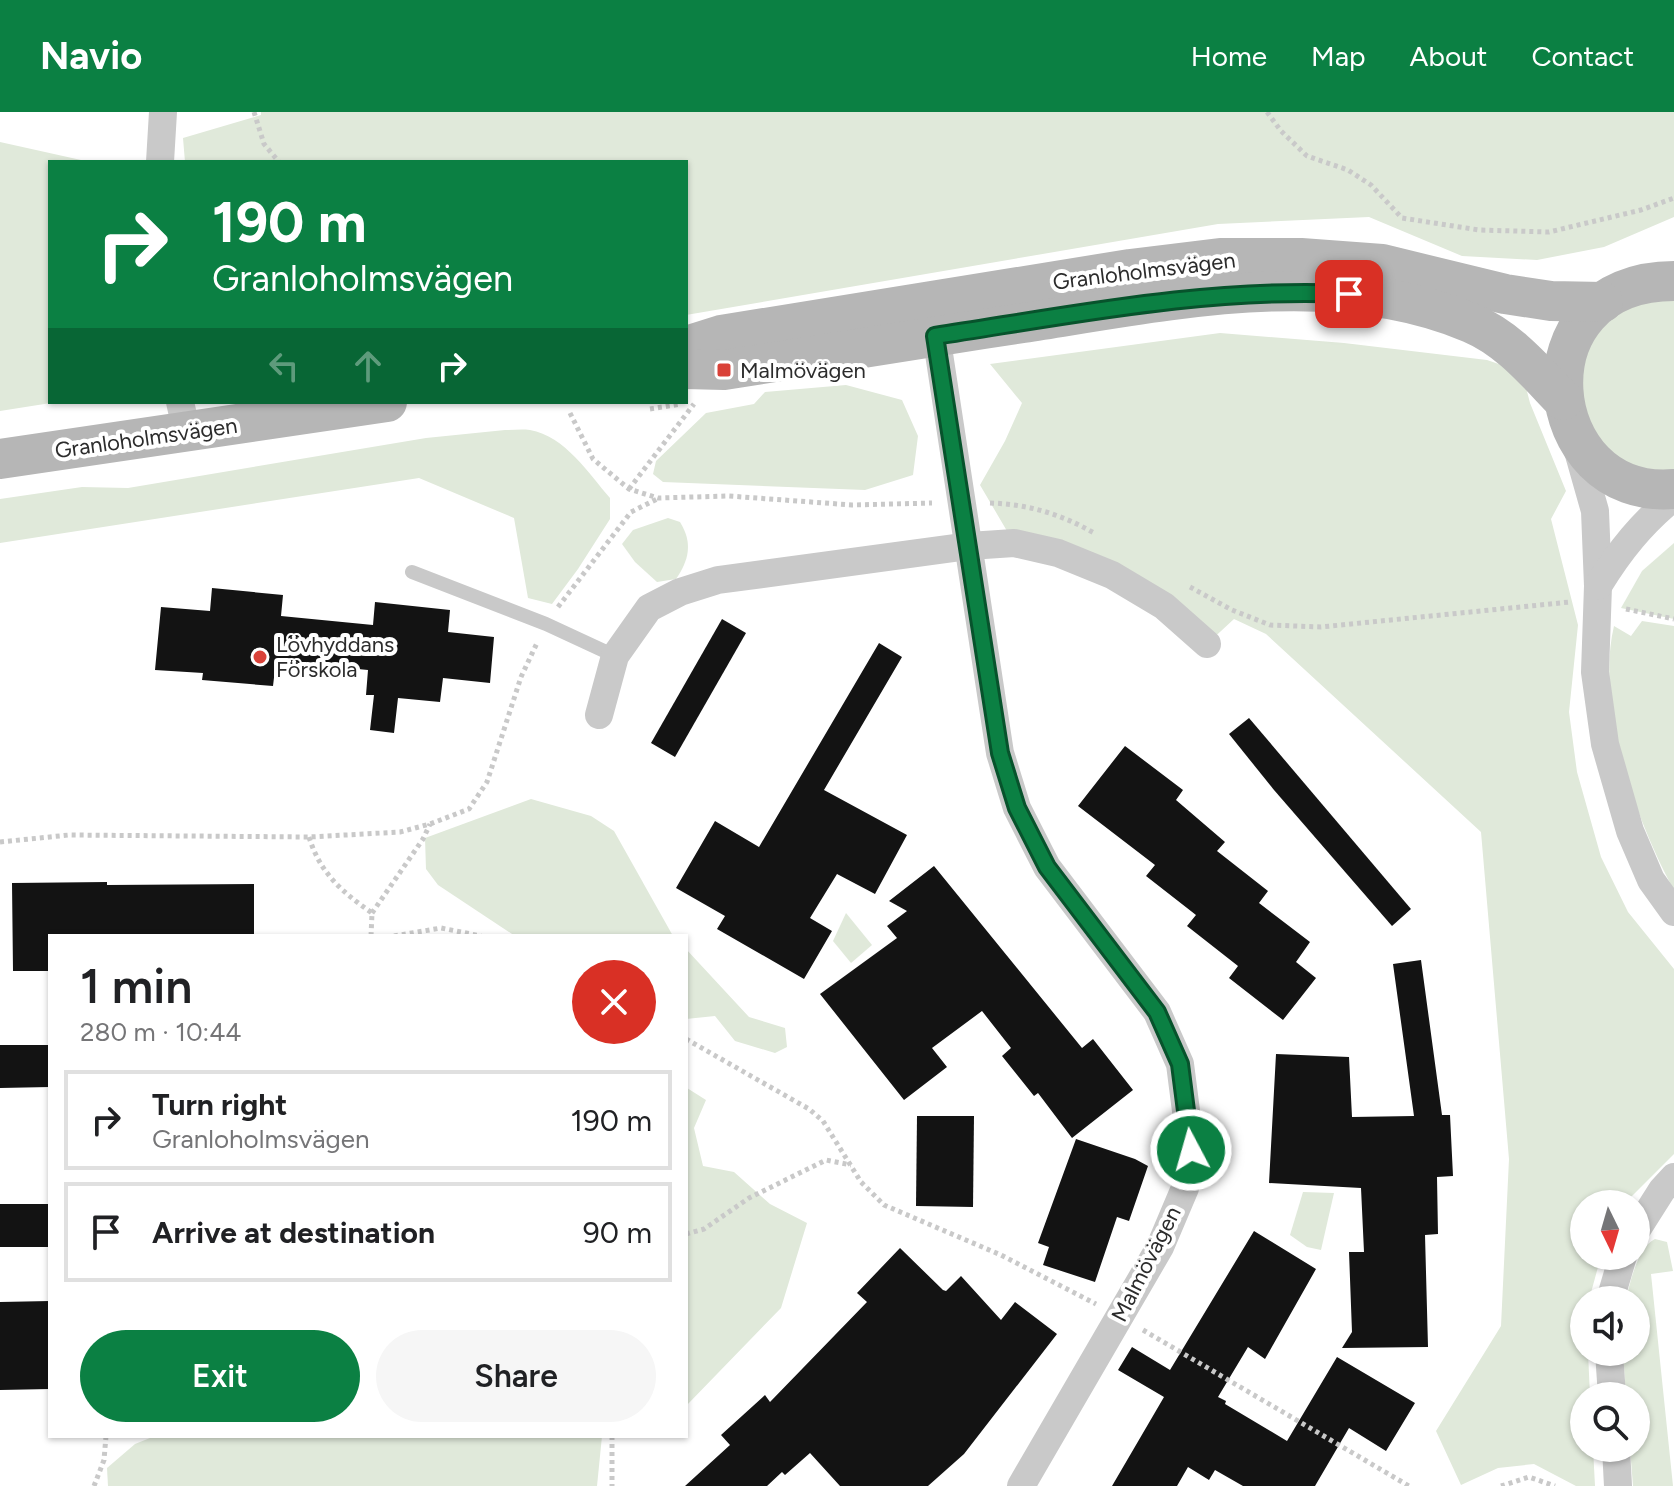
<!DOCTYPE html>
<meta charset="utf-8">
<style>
body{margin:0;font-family:Figtree,sans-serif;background:#f6f6f6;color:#202124;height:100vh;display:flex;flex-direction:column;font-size:30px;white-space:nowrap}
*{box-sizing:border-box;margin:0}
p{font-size:26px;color:#757577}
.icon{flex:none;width:44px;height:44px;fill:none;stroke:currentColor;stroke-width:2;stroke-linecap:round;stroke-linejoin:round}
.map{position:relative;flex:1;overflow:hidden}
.panel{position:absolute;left:48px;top:822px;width:640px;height:504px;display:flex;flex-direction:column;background:#fff;border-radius:0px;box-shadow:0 2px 6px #0004}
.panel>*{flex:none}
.banner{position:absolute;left:48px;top:48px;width:640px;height:244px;border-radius:0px;box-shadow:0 2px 6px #0004;background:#0b8043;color:#fff;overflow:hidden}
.needle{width:52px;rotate:175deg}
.tools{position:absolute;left:1570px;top:1078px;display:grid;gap:16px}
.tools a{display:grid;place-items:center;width:80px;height:80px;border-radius:50%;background:#fff;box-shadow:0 2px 6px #0004;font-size:40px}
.pin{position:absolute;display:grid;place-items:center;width:68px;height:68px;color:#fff;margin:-34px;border-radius:16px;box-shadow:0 4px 12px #0006}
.me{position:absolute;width:88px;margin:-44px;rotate:354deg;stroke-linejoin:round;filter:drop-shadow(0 0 6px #0008)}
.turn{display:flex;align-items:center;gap:28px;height:168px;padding:0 32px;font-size:36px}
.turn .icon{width:104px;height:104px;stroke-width:2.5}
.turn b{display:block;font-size:56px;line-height:68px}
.lanes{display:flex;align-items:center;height:76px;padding:0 32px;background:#0003;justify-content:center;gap:40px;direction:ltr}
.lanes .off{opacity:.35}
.round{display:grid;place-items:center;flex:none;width:84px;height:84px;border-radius:42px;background:#f6f6f6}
.overview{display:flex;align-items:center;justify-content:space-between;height:136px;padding:0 32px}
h1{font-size:48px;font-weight:600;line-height:60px}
.action{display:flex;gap:16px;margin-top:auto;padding:16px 32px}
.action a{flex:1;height:92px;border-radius:48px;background:#0b8043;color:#fff;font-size:32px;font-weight:600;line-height:92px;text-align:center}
.action a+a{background:#f6f6f6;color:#202124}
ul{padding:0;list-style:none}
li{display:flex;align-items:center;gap:24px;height:100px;margin:0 16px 12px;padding:0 16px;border:4px solid #e0e0e0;border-radius:0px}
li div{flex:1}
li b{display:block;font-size:30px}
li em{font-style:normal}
header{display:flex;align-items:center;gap:48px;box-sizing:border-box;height:112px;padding:0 40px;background:#0b8043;color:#fff}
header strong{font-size:38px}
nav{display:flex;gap:44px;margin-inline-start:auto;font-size:28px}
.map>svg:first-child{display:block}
</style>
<header>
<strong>Navio</strong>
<nav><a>Home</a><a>Map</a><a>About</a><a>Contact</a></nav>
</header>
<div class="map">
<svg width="1674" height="1374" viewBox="0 0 1674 1374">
<rect width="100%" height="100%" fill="#fff"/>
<g fill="#e0e9da">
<path d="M261 0H1674V105L1604 135 1537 148 1462 144 1369 105 1218 112 686 203V50H185L183 26 261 3Z"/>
<path d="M0 30 90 50H50V290H57L0 299Z"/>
<path d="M1674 185V362C1647 362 1614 349 1598 326 1570 288 1578 217 1625 196 1640 190 1659 189 1674 185Z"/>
<path d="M1220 221 1344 231 1487 248 1522 260 1530 291 1566 379 1551 407 1578 513 1569 600 1577 660 1601 745 1628 800 1674 857V1042L1624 1092H1584V1144H1601L1589 1188H1584V1240H1588L1590 1284H1584V1336H1593L1595 1374H1576L1534 1352 1498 1356 1461 1373 1436 1319 1501 1214 1509 1047 1481 720 1266 522 1234 507 1207 532 1138 478 1014 431 980 373 1005 329 1022 291 990 252Z"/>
<path d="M846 273 902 288 918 324 913 363 865 378 663 370 653 362 656 349 706 301 754 292 765 280Z"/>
<path d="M505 318C513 318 522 317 530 318 565 324 589 362 610 386V407L578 457 552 492 528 486 514 406 419 366 0 431V387L82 375 128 376 426 326Z"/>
<path d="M668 406 680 410C693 431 689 448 676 467L657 470 635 450 622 432 633 418Z"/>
<path d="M1674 431V507L1621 496 1642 459Z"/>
<path d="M1642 509 1674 514V778C1636 709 1595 593 1614 514L1631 524Z"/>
<path d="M531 687 591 704 614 719 673 824H515L438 773 426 757 425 726Z"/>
<path d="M846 801 872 833 851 851 833 829Z"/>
<path d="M686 837 749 905 785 916 787 935 775 941 735 929 715 904 686 907Z"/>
<path d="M687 976 706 988 694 1016 703 1054 734 1060 770 1092 807 1111 781 1196 686 1294Z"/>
<path d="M1303 1080 1334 1081 1321 1138 1307 1135 1290 1123Z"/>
<path d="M1655 1127 1667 1130 1673 1159 1651 1162 1673 1374H1633L1630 1336H1636V1284H1626L1623 1240H1636V1188H1626C1630 1170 1638 1135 1655 1127Z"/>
<path d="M155 1324H602L597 1374H108L107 1356 135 1332Z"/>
</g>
<g fill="#131313">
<path d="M212 476 283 483 281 504 373 513 375 490 450 498 448 520 494 525 490 571 443 566 440 590 398 586 394 621 370 618 374 583H366L368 558 276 549 273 574 202 568 203 561 155 558 161 495 210 499Z"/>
<path d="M722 507 746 521 675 645 651 631Z"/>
<path d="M879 531 902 545 824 678 907 723 875 782 837 762 810 806 832 819 804 867 717 817 725 804 676 776 715 709 759 735Z"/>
<path d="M1249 606 1411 797 1392 814 1274 678 1229 622Z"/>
<path d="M1125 634 1183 678 1176 688 1225 730 1217 739 1268 779 1259 791 1310 830 1296 850 1316 866 1283 908 1229 866 1238 854 1187 814 1196 803 1146 764 1155 753 1078 694Z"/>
<path d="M934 754 1082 936 1093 927 1133 978 1072 1026 1038 981 1034 984 1002 944 1011 936 982 899 932 936 947 955 904 988 820 882 897 826 887 814 907 799 889 789Z"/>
<path d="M107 770V773L254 772V824H50V859H13L12 771Z"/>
<path d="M1421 848 1442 1003H1450L1453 1064 1437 1065 1438 1122 1425 1123 1428 1235 1342 1236 1352 1220 1349 1140H1364L1361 1076 1269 1071 1276 942 1349 945 1352 1005 1414 1004 1393 852Z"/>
<path d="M0 933H50V975L0 976Z"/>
<path d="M917 1004H974L973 1095 916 1094Z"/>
<path d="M1076 1027 1135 1047 1148 1054 1129 1109 1117 1105 1095 1170 1043 1153 1049 1135 1038 1131Z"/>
<rect x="0" y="1092" width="50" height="43"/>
<path d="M1254 1119 1316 1157 1265 1247 1248 1235 1218 1285 1226 1289 1225 1292 1287 1329 1337 1245 1415 1291 1386 1339 1349 1316 1315 1374H1243L1215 1358 1209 1368 1188 1355 1177 1374H1112L1164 1285 1118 1258 1132 1235 1170 1258Z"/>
<path d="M900 1136 943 1178 946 1179 961 1164 1001 1208 1015 1190 1057 1222 964 1342 928 1374H840L810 1341 785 1363 782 1360 767 1374H685L730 1333 721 1323 765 1283 770 1290 867 1190 857 1181Z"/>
<path d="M50 1189V1277L0 1278V1190Z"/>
</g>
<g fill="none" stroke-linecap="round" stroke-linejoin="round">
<g stroke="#c9c9c9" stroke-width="5" stroke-dasharray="4 4" stroke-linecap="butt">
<path d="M254 0 264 32 279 50"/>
<path d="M1267 0 1281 19 1307 44 1348 58 1371 73 1402 106 1479 118 1549 120 1641 98 1674 86"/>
<path d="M650 297 681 292"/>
<path d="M570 301 593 347 629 377 658 386 729 384 852 393 932 391"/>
<path d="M629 377 694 292"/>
<path d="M990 391C1027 392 1061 402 1094 421"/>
<path d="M1190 475 1232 498 1270 513 1321 515 1570 490"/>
<path d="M558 495 631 400 657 387"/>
<path d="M1626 497 1674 507"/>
<path d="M309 725C320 761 342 780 372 801L371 824"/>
<path d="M0 730 69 723 309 725 400 720 430 712 469 697 487 670 521 565 537 531"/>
<path d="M372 801 423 727 430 712"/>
<path d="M394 824 441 816 481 824"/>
<path d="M686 927 809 997 823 1009 861 1070 884 1093 1001 1143 1096 1192"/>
<path d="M686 1122 704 1117 749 1086 826 1048 851 1053"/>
<path d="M1143 1218 1409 1374"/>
<path d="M612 1324V1374"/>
<path d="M94 1374 104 1348 106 1324"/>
<path d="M1501 1374 1529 1365 1555 1374"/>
</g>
<path stroke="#c9c9c9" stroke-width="14" d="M412 460 546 512 615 544"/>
<g stroke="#c9c9c9" stroke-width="28">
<path d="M160 50 163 0"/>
<path d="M934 209 1000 641 1017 696 1047 755 1157 900 1180 952 1191 1038 1185 1076 1160 1135 1021 1374"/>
<path d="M180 290 187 321"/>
<path d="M1576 332 1595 399 1598 474 1595 560 1605 632 1630 719 1651 768 1674 800"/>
<path d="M1598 474C1620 438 1642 411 1674 385"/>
<path d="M599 603 615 544 649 496 680 480 718 468 969 434 1014 431 1058 441 1112 463 1164 494 1207 532"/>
<path d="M1636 1119 1662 1078 1674 1065"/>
<path d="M1610 1188 1623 1144"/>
<path d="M1609 1240 1612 1284"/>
<path d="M1616 1336 1618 1374"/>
</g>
<g stroke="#b6b6b6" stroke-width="40">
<path d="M1674 169C1515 169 1538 389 1674 377"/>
<path d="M686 234 721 223 1130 157 1220 146H1301L1382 152 1505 182 1551 189 1603 190"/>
<path d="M686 257 724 258C823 242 923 226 1023 211 1165 189 1333 152 1471 211 1509 227 1535 259 1563 288"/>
<path d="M0 347 387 290"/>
</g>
</g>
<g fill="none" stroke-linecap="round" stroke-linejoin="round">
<g stroke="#07532c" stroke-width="20">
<path id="route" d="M1191 1038 1180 952 1157 900 1047 755 1017 696 1000 641 935 224C1072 203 1209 175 1349 182"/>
</g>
<use href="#route" stroke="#0b8043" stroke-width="14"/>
</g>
<g fill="#d94138" stroke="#fff" stroke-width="3">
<rect x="716" y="250" width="16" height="16" rx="4"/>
<circle cx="260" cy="545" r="8"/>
</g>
<g text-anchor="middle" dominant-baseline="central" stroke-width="8" stroke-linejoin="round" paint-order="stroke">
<g font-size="22" fill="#2c2c2c" stroke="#fff">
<text transform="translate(1144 159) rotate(-7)">Granloholmsvägen</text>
<text transform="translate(146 326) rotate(-8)">Granloholmsvägen</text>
<text transform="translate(1146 1152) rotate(-63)">Malmövägen</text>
</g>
<g font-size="22" fill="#2c2c2c" stroke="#fff" text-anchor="start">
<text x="740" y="258">Malmövägen</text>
<text x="276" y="532">Lövhyddans<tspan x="276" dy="25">Förskola</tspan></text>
</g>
</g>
</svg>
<div class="tools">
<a><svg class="needle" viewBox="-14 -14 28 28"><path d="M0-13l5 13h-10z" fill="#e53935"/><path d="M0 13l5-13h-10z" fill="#757577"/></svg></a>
<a><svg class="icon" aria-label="sound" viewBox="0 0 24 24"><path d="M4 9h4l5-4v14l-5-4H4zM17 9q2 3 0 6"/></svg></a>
<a><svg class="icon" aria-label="search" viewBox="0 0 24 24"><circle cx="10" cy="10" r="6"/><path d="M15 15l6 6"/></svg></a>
</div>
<div class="pin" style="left:1349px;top:182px;background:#d93025"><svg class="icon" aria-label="arrive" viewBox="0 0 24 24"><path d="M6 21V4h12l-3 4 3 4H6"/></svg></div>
<svg class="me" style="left:1191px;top:1038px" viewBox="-20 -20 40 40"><circle r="17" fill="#0b8043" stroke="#fff" stroke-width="3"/><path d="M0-11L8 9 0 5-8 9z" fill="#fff"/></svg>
<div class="banner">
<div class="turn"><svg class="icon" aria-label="right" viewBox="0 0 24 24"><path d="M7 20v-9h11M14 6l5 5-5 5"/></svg><div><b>190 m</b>Granloholmsvägen</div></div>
<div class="lanes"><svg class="icon off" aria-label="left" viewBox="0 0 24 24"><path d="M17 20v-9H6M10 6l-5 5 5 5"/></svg><svg class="icon off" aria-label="ahead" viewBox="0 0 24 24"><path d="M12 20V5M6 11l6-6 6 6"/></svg><svg class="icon" aria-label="right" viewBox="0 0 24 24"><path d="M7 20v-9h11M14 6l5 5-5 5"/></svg></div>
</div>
<section class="panel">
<div class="overview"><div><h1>1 min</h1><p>280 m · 10:44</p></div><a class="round" style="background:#d93025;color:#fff"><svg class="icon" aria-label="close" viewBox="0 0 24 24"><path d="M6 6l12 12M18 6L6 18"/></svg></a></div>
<ul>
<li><svg class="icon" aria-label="right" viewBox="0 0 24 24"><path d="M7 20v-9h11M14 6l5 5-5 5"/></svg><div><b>Turn right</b><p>Granloholmsvägen</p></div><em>190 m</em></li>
<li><svg class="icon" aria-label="arrive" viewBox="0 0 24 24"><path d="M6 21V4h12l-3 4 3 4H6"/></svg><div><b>Arrive at destination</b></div><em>90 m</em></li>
</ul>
<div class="action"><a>Exit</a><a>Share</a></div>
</section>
</div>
